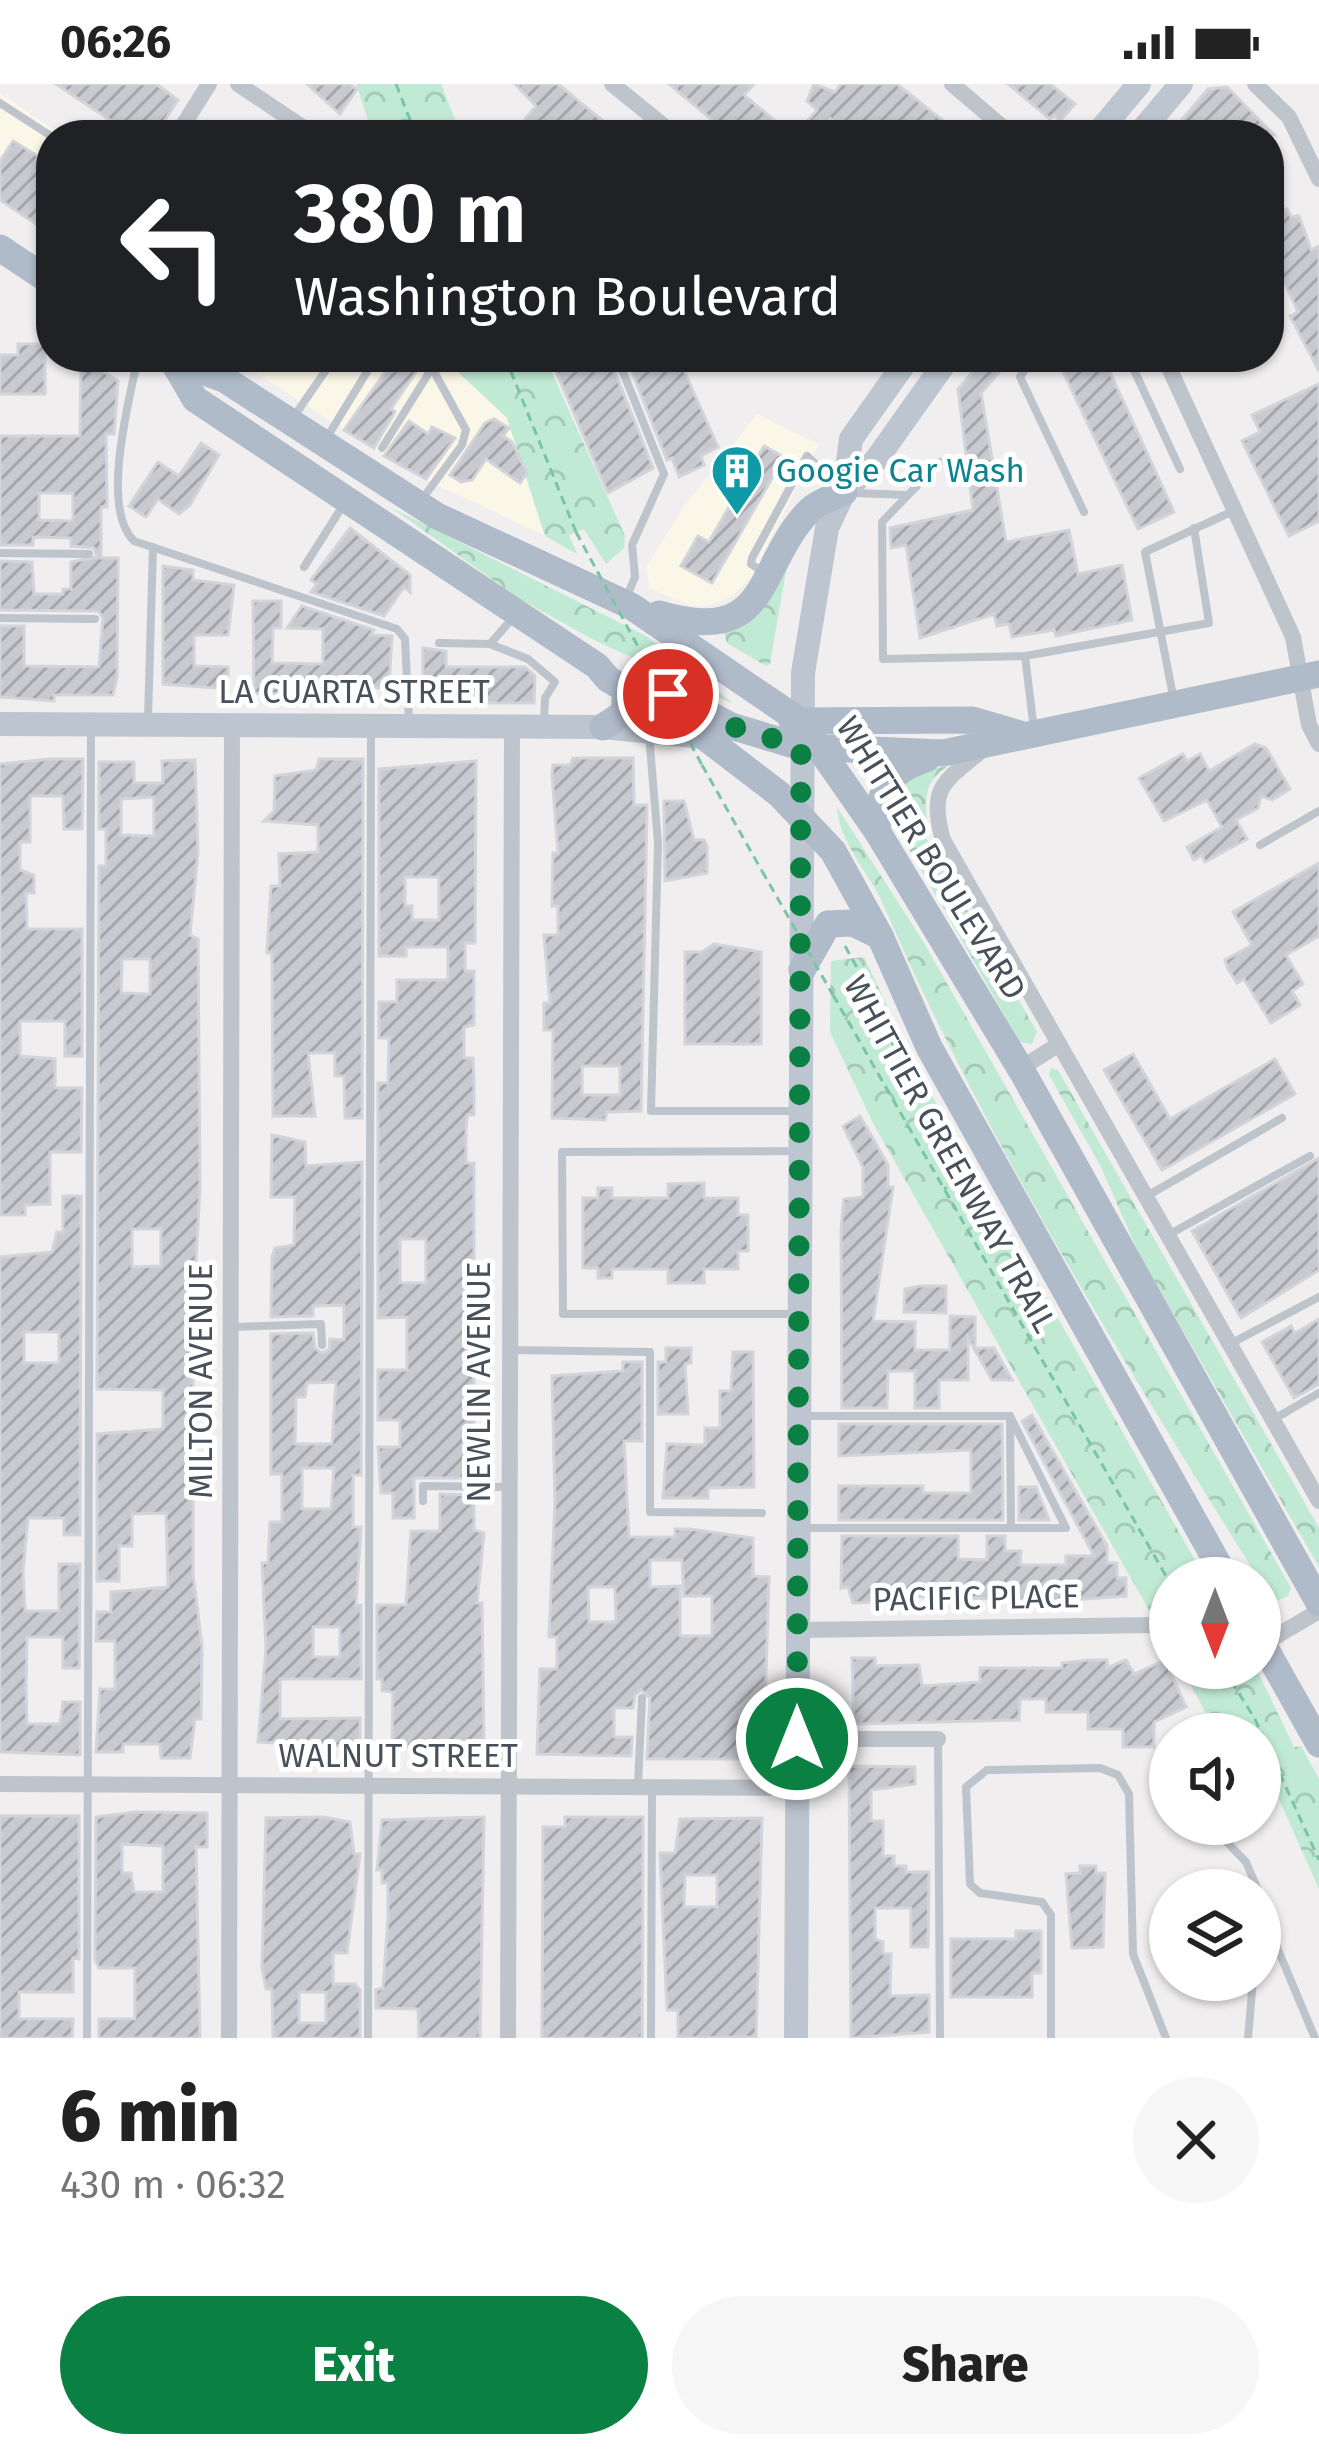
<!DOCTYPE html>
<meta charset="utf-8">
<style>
body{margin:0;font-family:"Fira Sans",sans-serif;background:#f6f6f6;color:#222;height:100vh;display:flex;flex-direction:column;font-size:45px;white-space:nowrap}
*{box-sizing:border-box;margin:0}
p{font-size:39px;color:#767676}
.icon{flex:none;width:66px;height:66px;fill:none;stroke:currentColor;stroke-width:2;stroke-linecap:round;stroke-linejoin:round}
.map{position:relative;height:1954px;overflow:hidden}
.panel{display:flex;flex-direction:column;background:#fff;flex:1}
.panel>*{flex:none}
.top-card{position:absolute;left:36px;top:36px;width:1248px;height:252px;border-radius:48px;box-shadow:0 3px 9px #0004;background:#202124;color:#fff;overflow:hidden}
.needle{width:78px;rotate:180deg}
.tools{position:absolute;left:1149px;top:1473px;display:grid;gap:24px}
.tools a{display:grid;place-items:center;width:132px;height:132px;border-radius:50%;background:#fff;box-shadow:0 3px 9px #0004;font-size:60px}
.pin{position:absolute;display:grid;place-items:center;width:102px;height:102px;color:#fff;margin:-51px;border:6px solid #fff;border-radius:50%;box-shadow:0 3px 12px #0007}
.me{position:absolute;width:132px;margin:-66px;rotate:0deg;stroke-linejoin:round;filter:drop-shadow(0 0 9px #0008)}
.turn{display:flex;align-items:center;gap:42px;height:252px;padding:0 60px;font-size:54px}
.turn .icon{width:156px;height:156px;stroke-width:2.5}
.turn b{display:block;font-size:84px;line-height:102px}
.round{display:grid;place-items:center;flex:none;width:126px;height:126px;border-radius:63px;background:#f6f6f6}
.headline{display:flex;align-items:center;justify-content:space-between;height:204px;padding:0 60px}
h1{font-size:72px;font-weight:800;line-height:90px}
.action{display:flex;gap:24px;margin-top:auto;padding:24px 60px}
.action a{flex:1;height:138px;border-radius:72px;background:#0b8043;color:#fff;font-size:48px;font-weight:800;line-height:138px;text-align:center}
.action a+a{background:#f6f6f6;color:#222}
.status{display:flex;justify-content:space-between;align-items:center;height:84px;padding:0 60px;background:#fff;direction:ltr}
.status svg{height:33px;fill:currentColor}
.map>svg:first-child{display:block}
</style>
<div class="status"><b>06:26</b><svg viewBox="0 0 49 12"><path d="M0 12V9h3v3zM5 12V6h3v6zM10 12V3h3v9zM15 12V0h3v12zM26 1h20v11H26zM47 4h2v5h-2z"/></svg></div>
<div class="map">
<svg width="1319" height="1954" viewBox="0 0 1319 1954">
<defs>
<pattern id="forest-crowns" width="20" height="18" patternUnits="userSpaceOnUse" patternTransform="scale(3)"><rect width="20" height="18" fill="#c0ead4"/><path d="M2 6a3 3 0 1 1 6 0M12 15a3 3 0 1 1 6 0" fill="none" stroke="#a6cab8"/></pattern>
<pattern id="building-hatch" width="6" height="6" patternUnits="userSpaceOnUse" patternTransform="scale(3)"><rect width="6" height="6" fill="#c9cad0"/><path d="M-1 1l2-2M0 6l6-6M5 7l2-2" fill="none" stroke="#a5a6ac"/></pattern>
</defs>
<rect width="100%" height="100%" fill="#f0eeee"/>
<g fill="#faf6e8">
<path d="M0 9 62 51H51V150L0 115Z"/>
<path d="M231 273H451L456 286 507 334 545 452 412 389Z"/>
<path d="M757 330 819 360 750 495 731 513 707 522H691L650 504 646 483 683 424Z"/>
</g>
<g fill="url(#forest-crowns)">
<path d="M356 0H441L461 51H373Z"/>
<path d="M451 273H545L625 452 624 464 606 480 584 445 569 451 577 470 545 452 507 334 456 286Z"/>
<path d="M392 424 646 552 734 620 596 557 520 515Z"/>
<path d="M787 481 770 580 766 582 727 559 723 545Z"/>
<path d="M947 683C917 701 929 726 926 754L1037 948 1032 960 1020 958 889 730 895 701 924 684Z"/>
<path d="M837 723 924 859 1291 1504 1288 1512 1279 1516 1269 1512C1132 1290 988 1063 883 820 869 788 839 759 837 723Z"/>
<path d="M864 873 917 985 1205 1494H1170V1563L874 1041 830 948 831 877Z"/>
<path d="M1051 984 1058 986 1319 1444V1483L1139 1170 1100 1081 1049 991Z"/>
<path d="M1182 1584H1256L1294 1663 1301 1662 1319 1695V1805L1260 1673V1650L1212 1641Z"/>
</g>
<g fill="url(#building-hatch)" stroke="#d2d4d9" stroke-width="3" fill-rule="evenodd">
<path d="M56 0H156L178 16 155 51H117L122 44Z"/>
<path d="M307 0H349L357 5 340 30Z"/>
<path d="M515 0H558L620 51H560L543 37 531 51H512L536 22Z"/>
<path d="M669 0H754L744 11 792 51H730Z"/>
<path d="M814 0 835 8 841 0H897L961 51H850L830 34 815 51H795L817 26 807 17Z"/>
<path d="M1008 0H1050L1075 20 1060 37 1054 31 1050 35Z"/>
<path d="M1227 3 1274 51H1228L1221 45 1217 51H1169L1208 5Z"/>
<path d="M13 57 51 80V150L0 116V77Z"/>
<path d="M1287 125 1291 133 1299 132 1311 166 1319 162V287L1290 232 1298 228 1281 191 1269 190V132Z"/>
<path d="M18 260H45V310H0V271H18Z"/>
<path d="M81 273 118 297 114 350H106L107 423H101V474H118L117 593 113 611H54V617L0 613V542H24V582L99 583 103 534 98 527 0 526V477L32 478 34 510H63V505H71V478L97 473 94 464 71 462V454L33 453V461H0V352H80ZM39 409H73V437L39 436Z"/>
<path d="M396 273H426L391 325 395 328 374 364 344 346Z"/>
<path d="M550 273H609L653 384 608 409Z"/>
<path d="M626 273H678L718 363 701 372 704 381 679 393 672 374 667 376Z"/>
<path d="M985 273H1013L981 309 1006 458 1069 446 1078 490 1122 481 1132 536 1056 552 1054 546 1012 553 1009 540 997 542 994 530 920 554 906 461 891 464 890 444 973 426 958 305Z"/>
<path d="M1056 273H1103L1174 428 1138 445Z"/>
<path d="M1319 300V437L1289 452 1242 357 1260 348 1252 331Z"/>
<path d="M494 335 509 344 503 352 512 358 527 389 520 399 486 375 472 396 461 398 450 391 485 339Z"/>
<path d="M409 337 428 350 432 343 455 354 426 395 384 372Z"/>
<path d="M201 359 219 371 190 421 179 430 158 415 146 433 129 422 158 378 179 392Z"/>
<path d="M764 362 784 373 712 499 681 482 698 452 709 458Z"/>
<path d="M350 444 410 491V508L404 503 384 532 311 508 317 500 311 496Z"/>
<path d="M163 482 193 486V496L234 501 228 551H194V582L228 583V605L163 600Z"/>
<path d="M253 517H281V544H273L272 579 323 580V545L287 544 302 522 374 546 370 551 392 552 389 603 323 608V601L279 599V610L254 609Z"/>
<path d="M423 564 446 567V583H525L535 592 534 619H423Z"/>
<path d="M1255 660 1266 664 1290 705 1272 716 1261 712 1258 724 1236 736 1247 755 1205 778 1202 771 1194 776 1187 763 1222 743 1207 716 1164 737 1139 694 1183 670 1187 677 1200 670 1209 687Z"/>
<path d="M573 674H633L634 721H647L641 1027 607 1028 605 1036 552 1034 553 946H544V919H550L544 851H558V822H552L553 769H558L552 691 553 681H570ZM582 982H620V1011H582Z"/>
<path d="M51 675H83L82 745H64L63 712H30V758H20V786L34 791V809H26L27 845H82V972H65V937H20V972L55 975V1004H82L81 1068H50V1120L25 1121V1131H0V680Z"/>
<path d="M319 675H363L362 1034H345L344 992H335V969H308L315 1032H273L272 869H267L271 802H280L279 770 318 768V741L264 737 274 727 275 692 316 686Z"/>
<path d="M195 676 198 768 190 851 198 855 200 1104 193 1229V1490L202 1562 201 1635H195L190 1674H161L160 1660H123V1668H96L100 1605H115V1557H96L97 1528H111V1508L168 1503 166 1429 132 1430V1462H119V1497H97V1350L163 1345V1306L97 1305 99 782H106V745H99V678H134V699H163L162 677ZM154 713V752L121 751V715ZM122 875H150V910L121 909ZM132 1145H161V1182L132 1183Z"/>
<path d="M476 677 475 859H465V887H474V941L464 943V974H473L474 1000V1031H467L466 1049V1079H474V1394H414V1434H393V1409H381L378 1363H400V1336H378V1286H407V1233L378 1234V999H388L389 954H379V918H397V896H448V863H406V872H379V685ZM405 793H439V836H412V822H405ZM400 1155H426V1199H400Z"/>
<path d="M664 717H684L694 756H704L707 762V789L665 797Z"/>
<path d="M1319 779V852L1286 871 1303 900 1292 907 1300 921 1271 939 1244 895 1237 899 1228 885 1225 876 1252 861 1233 828Z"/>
<path d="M714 860 761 868V960H685V868H702Z"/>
<path d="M1133 970 1170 1035 1275 975 1295 1010 1162 1086 1104 986Z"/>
<path d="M860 1032 888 1081V1103H893L873 1237 915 1238V1266H950V1232L975 1233V1264H994L1012 1296H992L968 1254V1296H939V1324H915V1287H888L887 1324H842L841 1145 844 1115 863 1113V1083L843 1042Z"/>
<path d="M272 1051 305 1058 306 1082 362 1078 361 1391H353V1443H361L356 1521H361V1595H280V1635L360 1634V1663L258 1658 266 1564 262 1479H268L270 1438H282V1390H271V1250L313 1249 315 1264 321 1269 329 1266 330 1255 344 1256V1221L313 1222V1232L271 1233 272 1173 275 1164 294 1161 295 1113H271ZM336 1298 332 1360H295L296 1313H305L307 1299ZM302 1384H334L331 1425H302ZM313 1543H340V1573H313Z"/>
<path d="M1319 1074V1186L1241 1234 1192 1147Z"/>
<path d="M704 1099V1114H738V1131H748V1167H738V1185H704V1199H668V1185H612V1194H598V1184H583V1114H598V1104H612V1114H668V1100Z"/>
<path d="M63 1112H81L80 1451H64V1434H28L23 1488 25 1527H59V1480H80L79 1584H63V1553H27L26 1603 27 1640H60L63 1618H80V1671L0 1668V1173L52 1168 57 1148H63ZM24 1248H59V1279H24Z"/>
<path d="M920 1202H946V1229L904 1228 905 1205Z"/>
<path d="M1319 1235V1300L1294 1314 1262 1258 1291 1242 1295 1249Z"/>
<path d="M666 1264H691V1279L685 1280 688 1330H658V1278H666Z"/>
<path d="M733 1268H753L754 1403 708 1404V1414H663L667 1360 705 1361V1344H720V1307H731Z"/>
<path d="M623 1278H642V1357H624L629 1453H675V1445H690L753 1454V1492L769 1493 765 1622H751V1652H764V1675H647L650 1614 641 1606 635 1611 633 1624H614V1653H632L631 1672 537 1670 540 1585H557V1553H549L555 1417 552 1292 623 1287ZM650 1476H682L684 1512H712V1552H680V1502L650 1503ZM588 1503H615L616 1538H589Z"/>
<path d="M1032 1331 1107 1462V1479H1117V1494H1126V1512L1057 1517 877 1511V1518L853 1519 848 1503 841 1504 842 1452H958V1475L987 1476V1452H1005V1467H1021L1020 1481H1066V1472H1094L1022 1337Z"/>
<path d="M839 1340H1002L1003 1436H839V1402H923V1409H971V1366L839 1372Z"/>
<path d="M1019 1403H1036L1049 1436H1019Z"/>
<path d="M440 1410 474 1411V1446L484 1449 477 1519H482L484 1663 392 1662 393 1608 382 1607V1595H377V1521H406L411 1447H440Z"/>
<path d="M852 1574H875V1582L919 1581 922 1602 980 1598V1584H1062V1579L1089 1576H1107V1584L1126 1576 1134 1590 1165 1576 1186 1623 1154 1638V1663H1123V1645H1088V1628H1046V1615H1020L1019 1636 854 1640Z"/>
<path d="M849 1682 915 1683V1700L871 1706V1737H883V1772H894V1782H906V1788H929L928 1863H911V1824H875V1855L883 1858V1870H891L890 1912 929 1911V1948L851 1954Z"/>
<path d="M136 1728 207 1729V1763H196L200 1954H99V1935H135V1884H99L95 1875 96 1733ZM122 1760 163 1762V1808H134L131 1789H122Z"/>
<path d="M0 1732H79V1875L73 1874V1908H19V1935H73L72 1954H0Z"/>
<path d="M323 1733 350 1738 354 1770H360L347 1869H333V1900H355L360 1906V1954H273L272 1905H266L262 1884 266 1734ZM299 1908H326V1939H299Z"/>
<path d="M484 1733 480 1954H419L418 1925 376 1924V1906L383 1904 388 1833V1799H382V1786H377L382 1736Z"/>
<path d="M565 1733H643L642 1954H542L543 1743H565Z"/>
<path d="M762 1734 756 1953 678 1954V1926H667L660 1769H675L680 1735ZM685 1791H717V1823H684Z"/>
<path d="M1080 1782H1096V1789H1105L1103 1863 1072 1864 1066 1790 1080 1789Z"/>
<path d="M1016 1847H1041V1889H1032V1913H951V1855H1016Z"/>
</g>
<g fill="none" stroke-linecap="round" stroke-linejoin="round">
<g stroke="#7cc4a6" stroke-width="3" stroke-dasharray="9 6" stroke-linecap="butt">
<path d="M396 0 416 51"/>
<path d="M505 273 576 448"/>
<path d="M702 681 762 787"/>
<path d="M845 862 869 905 954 1100 944 1105"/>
<path d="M833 911 1170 1499"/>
<path d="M1163 1554 1170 1563"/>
<path d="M1223 1584 1255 1635 1319 1776"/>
</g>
<g stroke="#bec4cb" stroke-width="8">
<path d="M0 19 51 52"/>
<path d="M138 273C129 317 100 424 134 457L397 545 405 555 409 637"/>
<path d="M617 273 664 390 632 461 635 493 627 512"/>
<path d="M736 273 742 278"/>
<path d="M1033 273 1020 293 1084 428"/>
<path d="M1128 273 1180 385"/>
<path d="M295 331 335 273"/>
<path d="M326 355 376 273"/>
<path d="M382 364 432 284 466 346 462 361 423 414"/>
<path d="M940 378 882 438 883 575 1025 572 1209 539 1194 444"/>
<path d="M855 409 906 411"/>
<path d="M0 469 89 470"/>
<path d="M304 483 342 423"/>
<path d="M763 488 751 480 752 474 807 372 837 401"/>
<path d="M0 534 95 535"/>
<path d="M439 559 490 560 512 535"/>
<path d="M490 560 528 575 555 598 545 614 544 637"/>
<path d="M1025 572 1034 646"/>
<path d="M1174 617 1145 468 1233 427"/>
<path d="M148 635 153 463"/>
<path d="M649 650 658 759 651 1027H793"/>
<path d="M1260 761 1319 727"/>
<path d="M793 1067 562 1068 563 1230H796"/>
<path d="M1147 1112 1282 1034"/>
<path d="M1170 1150 1310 1072"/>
<path d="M233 1243 321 1240 322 1261"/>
<path d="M1230 1260 1319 1213"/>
<path d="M509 1266 650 1268V1428L762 1429"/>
<path d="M802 1332H1010"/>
<path d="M1274 1335 1319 1309"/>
<path d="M423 1417V1402L507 1403"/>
<path d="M805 1444H1066L1010 1332 1011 1444"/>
<path d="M938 1656 940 1954"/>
<path d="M638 1700 642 1614"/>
<path d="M1218 1749 1246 1778 1258 1806"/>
<path d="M1260 1813 1268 1842 1260 1871"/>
<path d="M1268 1842 1315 1954"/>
<path d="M87 1954 91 647"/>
<path d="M368 1954 371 649"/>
<path d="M651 1954 652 1705"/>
<path d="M1051 1954V1831L1042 1818 980 1809 970 1800 966 1703 987 1686 1100 1684 1118 1691 1129 1710 1133 1870 1166 1954"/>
<path d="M1248 1954 1253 1896"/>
</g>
<g stroke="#bec4cb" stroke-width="16">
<path d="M238 0 314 51"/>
<path d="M612 0 675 51"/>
<path d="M952 0 1012 51"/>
<path d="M1255 0 1289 33 1319 95"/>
<path d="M177 51 209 0"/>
<path d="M1164 273 1293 553 1309 641 1319 660"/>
<path d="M986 663C947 696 927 701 943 756L1319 1417"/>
<path d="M1020 985 1059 960"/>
<path d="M797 1546 1156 1541"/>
<path d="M1263 1560 1319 1527"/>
<path d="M797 1655H938"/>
<path d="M0 1700 796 1704"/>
<path d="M229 1954 232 641"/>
<path d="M508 1954 512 642"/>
</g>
<g stroke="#bdc5d0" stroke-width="24">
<path d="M1096 51 1139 0"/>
<path d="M1138 51 1181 0"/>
<path d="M844 408 851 355 909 273"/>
<path d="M0 640 603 643 704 653"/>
<path d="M796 1954 803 589 827 444 844 408 876 376 949 273"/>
</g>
<g stroke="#b0bbca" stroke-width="27">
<path d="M0 164 51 198"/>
<path d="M164 273 224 295 437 432 631 522 801 638 877 747 1023 989 1319 1519"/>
<path d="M174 279 195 315 597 582 608 595 706 654 779 710 833 767 880 852 929 963 1226 1494"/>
<path d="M659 530C773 564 755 481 810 426 818 418 834 413 844 408"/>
<path d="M646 597 731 642 801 663 943 669 1319 590"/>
<path d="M792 637 972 636 1020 650"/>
<path d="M603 643 624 629 626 606"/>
<path d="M877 747C880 706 886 688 926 675"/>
<path d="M802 886 828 840 853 839 880 852"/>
<path d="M1260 1555 1319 1660"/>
</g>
<g stroke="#7cc4a6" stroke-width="3" stroke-dasharray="9 6" stroke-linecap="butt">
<path d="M576 448 702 681"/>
<path d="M762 787 833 911"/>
</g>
</g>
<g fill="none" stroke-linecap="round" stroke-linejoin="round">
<path stroke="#0b8043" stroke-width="21" stroke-dasharray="0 37.8" d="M668 610 731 642 801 663 797 1655"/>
</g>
<defs>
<g id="building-pin" transform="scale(2.7)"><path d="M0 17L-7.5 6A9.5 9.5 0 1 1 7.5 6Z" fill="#0f9aa8" stroke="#fff"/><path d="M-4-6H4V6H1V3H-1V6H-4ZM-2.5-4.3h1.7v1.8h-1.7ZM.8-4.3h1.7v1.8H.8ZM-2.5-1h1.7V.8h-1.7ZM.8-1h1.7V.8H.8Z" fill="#fff"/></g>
</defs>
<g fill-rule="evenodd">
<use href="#building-pin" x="737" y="387"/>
</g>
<g text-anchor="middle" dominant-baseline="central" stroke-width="10" stroke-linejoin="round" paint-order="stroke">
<g font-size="33" fill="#0d838f" stroke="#fff" text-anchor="start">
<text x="776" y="387">Googie Car Wash</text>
</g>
<g font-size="33" fill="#485059" stroke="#fff">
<text x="354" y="608">LA CUARTA STREET</text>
<text transform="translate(931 774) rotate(58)">WHITTIER BOULEVARD</text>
<text transform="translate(950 1070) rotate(61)">WHITTIER GREENWAY TRAIL</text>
<text transform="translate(201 1297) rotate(-90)">MILTON AVENUE</text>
<text transform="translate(479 1298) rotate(-90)">NEWLIN AVENUE</text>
<text transform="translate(976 1514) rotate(-1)">PACIFIC PLACE</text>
<text x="398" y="1672">WALNUT STREET</text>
</g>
</g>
</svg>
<div class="tools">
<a><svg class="needle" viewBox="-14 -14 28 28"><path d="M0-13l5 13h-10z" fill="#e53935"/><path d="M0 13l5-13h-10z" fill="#767676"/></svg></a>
<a><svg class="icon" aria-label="sound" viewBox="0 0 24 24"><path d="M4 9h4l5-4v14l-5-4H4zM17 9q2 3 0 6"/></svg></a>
<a><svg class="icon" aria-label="layers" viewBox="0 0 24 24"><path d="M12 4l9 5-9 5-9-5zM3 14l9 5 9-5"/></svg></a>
</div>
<div class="pin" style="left:668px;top:610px;background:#d93025"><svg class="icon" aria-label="arrive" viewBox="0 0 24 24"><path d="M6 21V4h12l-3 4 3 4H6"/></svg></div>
<svg class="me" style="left:797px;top:1655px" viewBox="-20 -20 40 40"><circle r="17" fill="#0b8043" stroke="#fff" stroke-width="3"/><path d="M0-11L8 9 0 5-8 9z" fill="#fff"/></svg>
<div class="top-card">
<div class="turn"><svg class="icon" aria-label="left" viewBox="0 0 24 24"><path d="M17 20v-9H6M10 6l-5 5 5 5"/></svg><div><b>380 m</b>Washington Boulevard</div></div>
</div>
</div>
<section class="panel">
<div class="headline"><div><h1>6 min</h1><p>430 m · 06:32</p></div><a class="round"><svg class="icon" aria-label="close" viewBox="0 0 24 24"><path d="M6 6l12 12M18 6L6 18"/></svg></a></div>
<div class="action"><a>Exit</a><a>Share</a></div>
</section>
